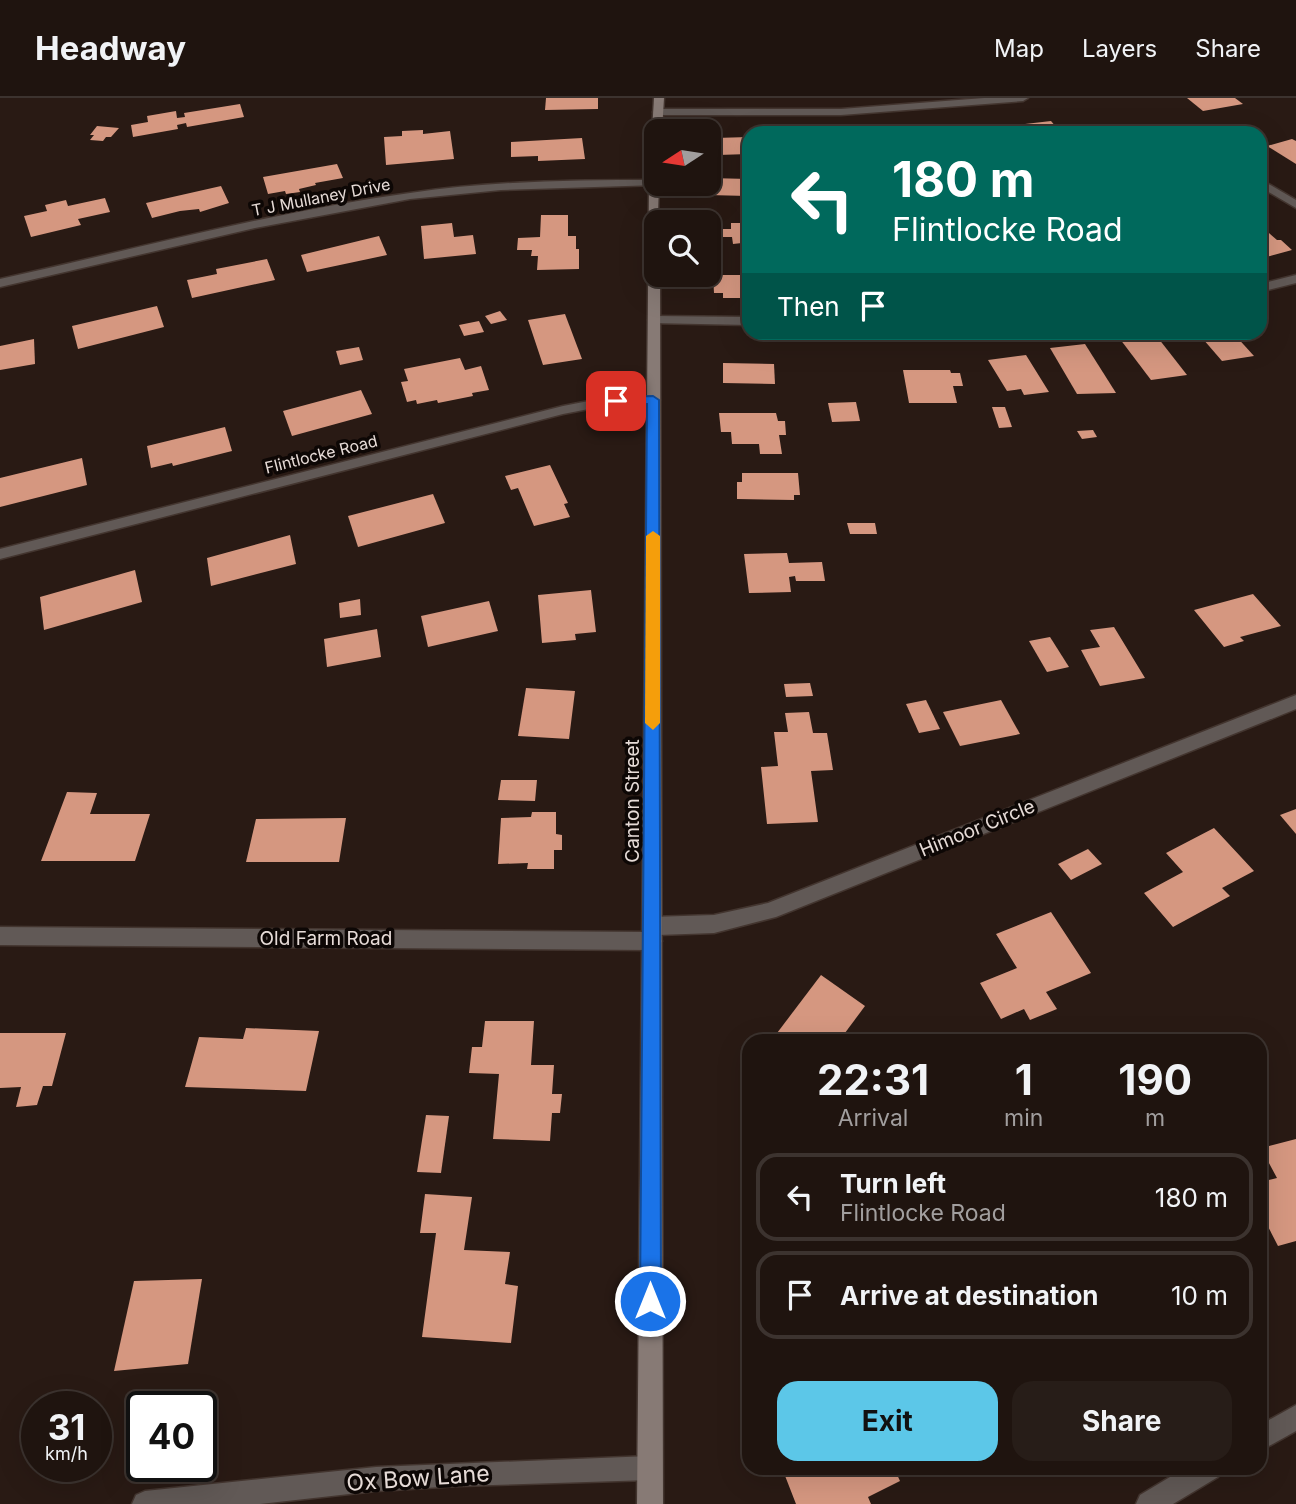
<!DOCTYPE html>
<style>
body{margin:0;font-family:Inter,sans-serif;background:#271d18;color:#f1f3f6;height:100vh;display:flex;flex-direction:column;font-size:26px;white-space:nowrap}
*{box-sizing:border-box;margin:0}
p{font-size:23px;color:#a19e9e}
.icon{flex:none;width:38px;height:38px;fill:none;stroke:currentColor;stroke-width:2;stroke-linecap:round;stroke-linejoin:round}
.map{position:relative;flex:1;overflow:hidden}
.side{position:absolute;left:742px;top:936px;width:525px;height:441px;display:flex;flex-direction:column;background:#1f140f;border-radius:21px;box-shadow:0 7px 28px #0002,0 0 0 2px #3c332f}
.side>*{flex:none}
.guide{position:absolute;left:742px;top:28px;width:525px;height:214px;border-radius:21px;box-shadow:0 7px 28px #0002,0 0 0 2px #3c332f;background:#00695c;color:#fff;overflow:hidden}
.needle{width:46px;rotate:258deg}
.controls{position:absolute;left:644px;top:21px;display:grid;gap:14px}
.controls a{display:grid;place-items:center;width:77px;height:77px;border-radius:14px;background:#1f140f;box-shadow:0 7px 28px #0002,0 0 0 2px #3c332f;font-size:35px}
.speed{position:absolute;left:21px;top:1293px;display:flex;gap:14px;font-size:35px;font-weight:700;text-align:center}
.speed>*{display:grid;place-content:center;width:91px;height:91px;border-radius:50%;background:#1f140f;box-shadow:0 7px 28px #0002,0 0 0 2px #3c332f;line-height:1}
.speed small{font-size:18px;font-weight:400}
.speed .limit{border:4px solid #111;border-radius:10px;background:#fff;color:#111}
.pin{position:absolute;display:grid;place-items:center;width:60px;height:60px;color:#fff;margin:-30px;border-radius:14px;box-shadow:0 4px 10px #0006}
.me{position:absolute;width:77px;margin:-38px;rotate:0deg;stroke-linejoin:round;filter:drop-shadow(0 0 5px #0008)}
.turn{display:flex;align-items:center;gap:24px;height:147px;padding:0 35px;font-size:32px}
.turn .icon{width:91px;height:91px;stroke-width:2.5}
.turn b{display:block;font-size:49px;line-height:60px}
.then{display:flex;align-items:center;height:66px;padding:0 35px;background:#0003;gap:14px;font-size:26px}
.eta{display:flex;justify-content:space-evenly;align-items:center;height:119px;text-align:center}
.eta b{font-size:42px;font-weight:700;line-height:49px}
.cta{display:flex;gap:14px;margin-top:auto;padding:14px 35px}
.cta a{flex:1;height:80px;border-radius:21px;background:#5cc7e8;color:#111;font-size:28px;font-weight:700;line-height:80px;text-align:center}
.cta a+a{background:#271d18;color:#f1f3f6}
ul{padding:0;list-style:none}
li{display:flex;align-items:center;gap:21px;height:88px;margin:0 14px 10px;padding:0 21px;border:4px solid #3c332f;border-radius:21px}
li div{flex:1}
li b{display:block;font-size:26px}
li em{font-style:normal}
header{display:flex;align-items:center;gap:42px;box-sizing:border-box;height:98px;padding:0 35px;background:#1f140f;border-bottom:2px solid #3c332f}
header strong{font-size:33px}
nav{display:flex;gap:38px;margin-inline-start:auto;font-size:24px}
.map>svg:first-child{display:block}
</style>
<header>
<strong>Headway</strong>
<nav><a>Map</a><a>Layers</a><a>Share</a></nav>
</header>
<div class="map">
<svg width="1296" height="1406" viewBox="0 0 1296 1406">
<rect width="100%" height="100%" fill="#291a14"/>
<g fill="#d59780">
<path d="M546 0H598V11L545 12Z"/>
<path d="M1187 0H1235L1243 6 1203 13Z"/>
<path d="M240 6 244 19 187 29 186 25 177 27 178 31 133 39 131 27 148 24 147 18 176 13 177 20 185 19 184 15Z"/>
<path d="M1051 23 1061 35H1032L1025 26Z"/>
<path d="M97 28 119 30 111 39H106L103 43 90 42 94 37H90Z"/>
<path d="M986 30 990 35H958L956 32Z"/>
<path d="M423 32V36L450 33 454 61 386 67 384 39 402 38V33Z"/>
<path d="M749 39V56L718 57 715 40Z"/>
<path d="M582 40 585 61 538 63V58L511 59V44Z"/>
<path d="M1292 41 1296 43V66L1267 48Z"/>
<path d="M337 66 343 80 315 85 316 87 299 91 300 94 286 96 285 93 268 96 263 79Z"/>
<path d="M709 80 749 81 748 98 708 97Z"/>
<path d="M221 88 229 105 200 114 199 111 180 113 152 120 146 105Z"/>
<path d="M105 100 110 114 78 121 81 127 31 139 24 118 47 113 45 107 66 102 68 108Z"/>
<path d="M541 117H568V138H576V151H579V171L537 172 538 158H531L532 152H517L518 140 540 139Z"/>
<path d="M740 120H749V159H744L742 145 733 146 732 139H720L719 131H731V125H740Z"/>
<path d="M452 125 454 139 473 137 476 156 424 161 421 128Z"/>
<path d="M1269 135 1277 142H1281L1292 152 1266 159 1260 158V136Z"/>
<path d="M379 138 387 157 307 174 301 157Z"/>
<path d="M267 161 275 182 192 200 187 182 217 176 216 171Z"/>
<path d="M713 177H749V200H723V195H714Z"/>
<path d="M157 208 164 229 78 251 72 228Z"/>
<path d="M500 213 507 222 491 226 485 218Z"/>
<path d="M565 216 582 261 543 267 528 222Z"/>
<path d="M479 223 484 234 464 238 459 227Z"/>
<path d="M1155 236 1187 277 1151 282 1120 241Z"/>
<path d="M1234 236 1254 258 1222 263 1203 241Z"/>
<path d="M34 241 35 266 0 272V248Z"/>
<path d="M1085 246 1116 295 1077 296 1050 250Z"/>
<path d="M359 249 363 262 340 267 336 253Z"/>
<path d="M1026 257 1049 294 1024 297 1021 291 1007 293 988 262Z"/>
<path d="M460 260 465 272 481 268 489 292 472 295 473 298 438 305 437 302 417 306 416 302 407 304 401 284 408 283 404 271Z"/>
<path d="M723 265 774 266 775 286 723 285Z"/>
<path d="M903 272H950L951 275H960L963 288H953L957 305H909Z"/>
<path d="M361 292 372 316 292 338 283 313Z"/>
<path d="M856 304 860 323 832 324 828 305Z"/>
<path d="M992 309H1005L1012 329 999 330Z"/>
<path d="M719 315H776L778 323H785L786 337H779L782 356H760L759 346H732L731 334H721Z"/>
<path d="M225 329 232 353 173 368 172 365 151 370 147 348Z"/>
<path d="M1093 332 1097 339 1082 341 1077 333Z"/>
<path d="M82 360 87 387 0 409V380Z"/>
<path d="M550 367 568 405 564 406 570 419 534 428 518 390 511 392 505 378Z"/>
<path d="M742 375H798L800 397H794V402L737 401V384H742Z"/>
<path d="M433 396 445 425 358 449 348 418Z"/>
<path d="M847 425H875L877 436H850Z"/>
<path d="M290 437 296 466 211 488 207 460Z"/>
<path d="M787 455 789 465 822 464 825 483H796L795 478 789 479 791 494 749 495 744 456Z"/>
<path d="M135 472 142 504 44 532 40 499Z"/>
<path d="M591 492 596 534 575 536 576 542 542 545 538 497Z"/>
<path d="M1253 496 1281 528 1240 539 1244 543 1224 549 1194 512Z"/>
<path d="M360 501 361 517 340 520 339 505Z"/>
<path d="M489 503 498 533 428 549 421 518Z"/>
<path d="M1114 529 1145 580 1100 588 1081 552 1100 549 1090 532Z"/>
<path d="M377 531 381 559 327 569 324 541Z"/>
<path d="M1050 539 1069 569 1047 574 1029 543Z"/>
<path d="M810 585 813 598 786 599 784 586Z"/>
<path d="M526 590 575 593 569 641 518 638Z"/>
<path d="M926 602 940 631 919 635 906 606Z"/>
<path d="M1001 602 1020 636 960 648 943 614Z"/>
<path d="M809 614 813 635H827L833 672 811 673 818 724 767 726 761 669 778 668 774 634H788L785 615Z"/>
<path d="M501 682H537L535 703 498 702Z"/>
<path d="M67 694 97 695 90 716H150L135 763H41Z"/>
<path d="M1296 711V736L1280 717Z"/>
<path d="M532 714H556V736L562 737V752H554V771H527L528 765 498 766 501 720 531 719Z"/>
<path d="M346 720 339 764H246L256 721Z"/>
<path d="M1214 730 1254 773 1222 790 1230 798 1173 829 1144 795 1183 774 1166 755Z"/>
<path d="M1088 751 1102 766 1071 782 1058 766Z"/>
<path d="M1051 814 1091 875 1046 894 1057 911 1030 922 1024 911 1001 921 980 885 1017 870 996 836Z"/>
<path d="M821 877 865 908 839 943H771Z"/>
<path d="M485 923H534L531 967H554L552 996H562L560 1015H552L550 1043 493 1041 499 976 469 975 472 949H482Z"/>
<path d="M246 930 319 933 306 993 185 989 199 939 243 941Z"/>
<path d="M0 935H66L52 988H43L37 1007 16 1009 21 989 0 990Z"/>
<path d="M426 1017 449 1018 441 1075 417 1074Z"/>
<path d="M1296 1041V1143L1278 1148 1260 1113V1084L1277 1080 1261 1050Z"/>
<path d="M425 1096 472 1099 464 1152 510 1154 505 1186 518 1188 511 1245 422 1239 436 1135H420Z"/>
<path d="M202 1181 188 1266 114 1273 134 1183Z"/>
<path d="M782 1370H894L900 1383 868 1399 871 1406H796Z"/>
</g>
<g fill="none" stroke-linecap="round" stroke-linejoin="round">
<g stroke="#43352f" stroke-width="3">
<g id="street">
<path d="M984 0H1028L1023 3 841 17H658L653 14 658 11H841Z"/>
<path d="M1260 81 1296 102V110L1260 89Z"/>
<path d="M654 82 658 87 501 92 410 101 255 130 0 189V181C136 151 272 114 410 95 491 83 573 82 654 82Z"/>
<path d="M1296 177V185L1260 194V186Z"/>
<path d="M654 218 749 219V227L650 225 648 222Z"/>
<path d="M653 298 660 302 658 305 599 309 563 316 0 461V451L563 308 599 301Z"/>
<path d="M1296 597V611L776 819 714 835 658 837 662 843 659 849 652 852 0 847V829L645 834 643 828 645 822 652 819 714 817 768 805Z"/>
<path d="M1296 1307V1333L1260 1353V1327Z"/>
<path d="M650 1358 659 1361 662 1370 659 1379 650 1382 458 1388 376 1393 260 1406H132L136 1397 145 1393 376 1369Z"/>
<path d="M1185 1370H1221L1218 1379 1173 1406H1136L1140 1397Z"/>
</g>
</g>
<g stroke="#43352f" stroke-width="3">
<path id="secondary" d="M654 0H664L662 33H656V86H659L656 177H660L663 1406H637L649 85Z"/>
</g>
<use href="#street" fill="#615956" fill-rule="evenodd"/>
<use href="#secondary" fill="#877a75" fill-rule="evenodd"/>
</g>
<path fill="#1a73e8" stroke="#114b97" stroke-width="2" d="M653 298 659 302 661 1203 658 1211 650 1214 643 1211 640 1203 647 306 616 307 610 303 616 299Z"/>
<path fill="#f59e0b" d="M653 433 660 438V625L653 632 645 625 646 438Z"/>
<g text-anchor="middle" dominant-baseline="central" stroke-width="7" stroke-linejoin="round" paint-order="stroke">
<g font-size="16" fill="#e6dbd7" stroke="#0d0705">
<text transform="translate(321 99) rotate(-11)">T J Mullaney Drive</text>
<text transform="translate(321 356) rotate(-14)">Flintlocke Road</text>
</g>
<g font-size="19" fill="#e6dbd7" stroke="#0d0705">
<text transform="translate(632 703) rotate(-90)">Canton Street</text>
<text transform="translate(977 730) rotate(-22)">Himoor Circle</text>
<text x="326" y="840">Old Farm Road</text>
</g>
<g font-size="23" fill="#e6dbd7" stroke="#0d0705">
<text transform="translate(418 1380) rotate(-4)">Ox Bow Lane</text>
</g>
</g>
</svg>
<div class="controls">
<a><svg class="needle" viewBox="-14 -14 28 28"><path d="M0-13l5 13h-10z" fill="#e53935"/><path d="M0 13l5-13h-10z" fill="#a19e9e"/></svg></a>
<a><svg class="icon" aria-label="search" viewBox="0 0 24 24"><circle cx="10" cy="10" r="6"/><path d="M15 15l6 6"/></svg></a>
</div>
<div class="speed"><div>31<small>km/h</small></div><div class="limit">40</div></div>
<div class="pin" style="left:616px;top:303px;background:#d93025"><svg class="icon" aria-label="arrive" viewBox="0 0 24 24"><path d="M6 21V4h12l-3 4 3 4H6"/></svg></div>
<svg class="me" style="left:650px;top:1203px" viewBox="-20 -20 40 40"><circle r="17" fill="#1a73e8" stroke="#fff" stroke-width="3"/><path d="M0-11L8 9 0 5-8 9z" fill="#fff"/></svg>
<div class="guide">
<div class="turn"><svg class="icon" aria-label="left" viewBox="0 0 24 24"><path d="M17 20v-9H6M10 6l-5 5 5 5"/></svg><div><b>180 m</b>Flintlocke Road</div></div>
<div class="then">Then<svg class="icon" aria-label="arrive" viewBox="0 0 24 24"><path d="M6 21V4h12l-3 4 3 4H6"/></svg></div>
</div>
<section class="side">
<div class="eta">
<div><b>22:31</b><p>Arrival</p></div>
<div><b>1</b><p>min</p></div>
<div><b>190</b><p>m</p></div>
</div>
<ul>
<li><svg class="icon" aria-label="left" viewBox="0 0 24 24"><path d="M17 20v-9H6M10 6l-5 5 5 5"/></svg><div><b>Turn left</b><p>Flintlocke Road</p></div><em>180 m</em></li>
<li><svg class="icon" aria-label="arrive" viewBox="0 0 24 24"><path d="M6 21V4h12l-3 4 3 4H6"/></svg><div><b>Arrive at destination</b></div><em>10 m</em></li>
</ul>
<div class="cta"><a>Exit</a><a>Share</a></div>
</section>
</div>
